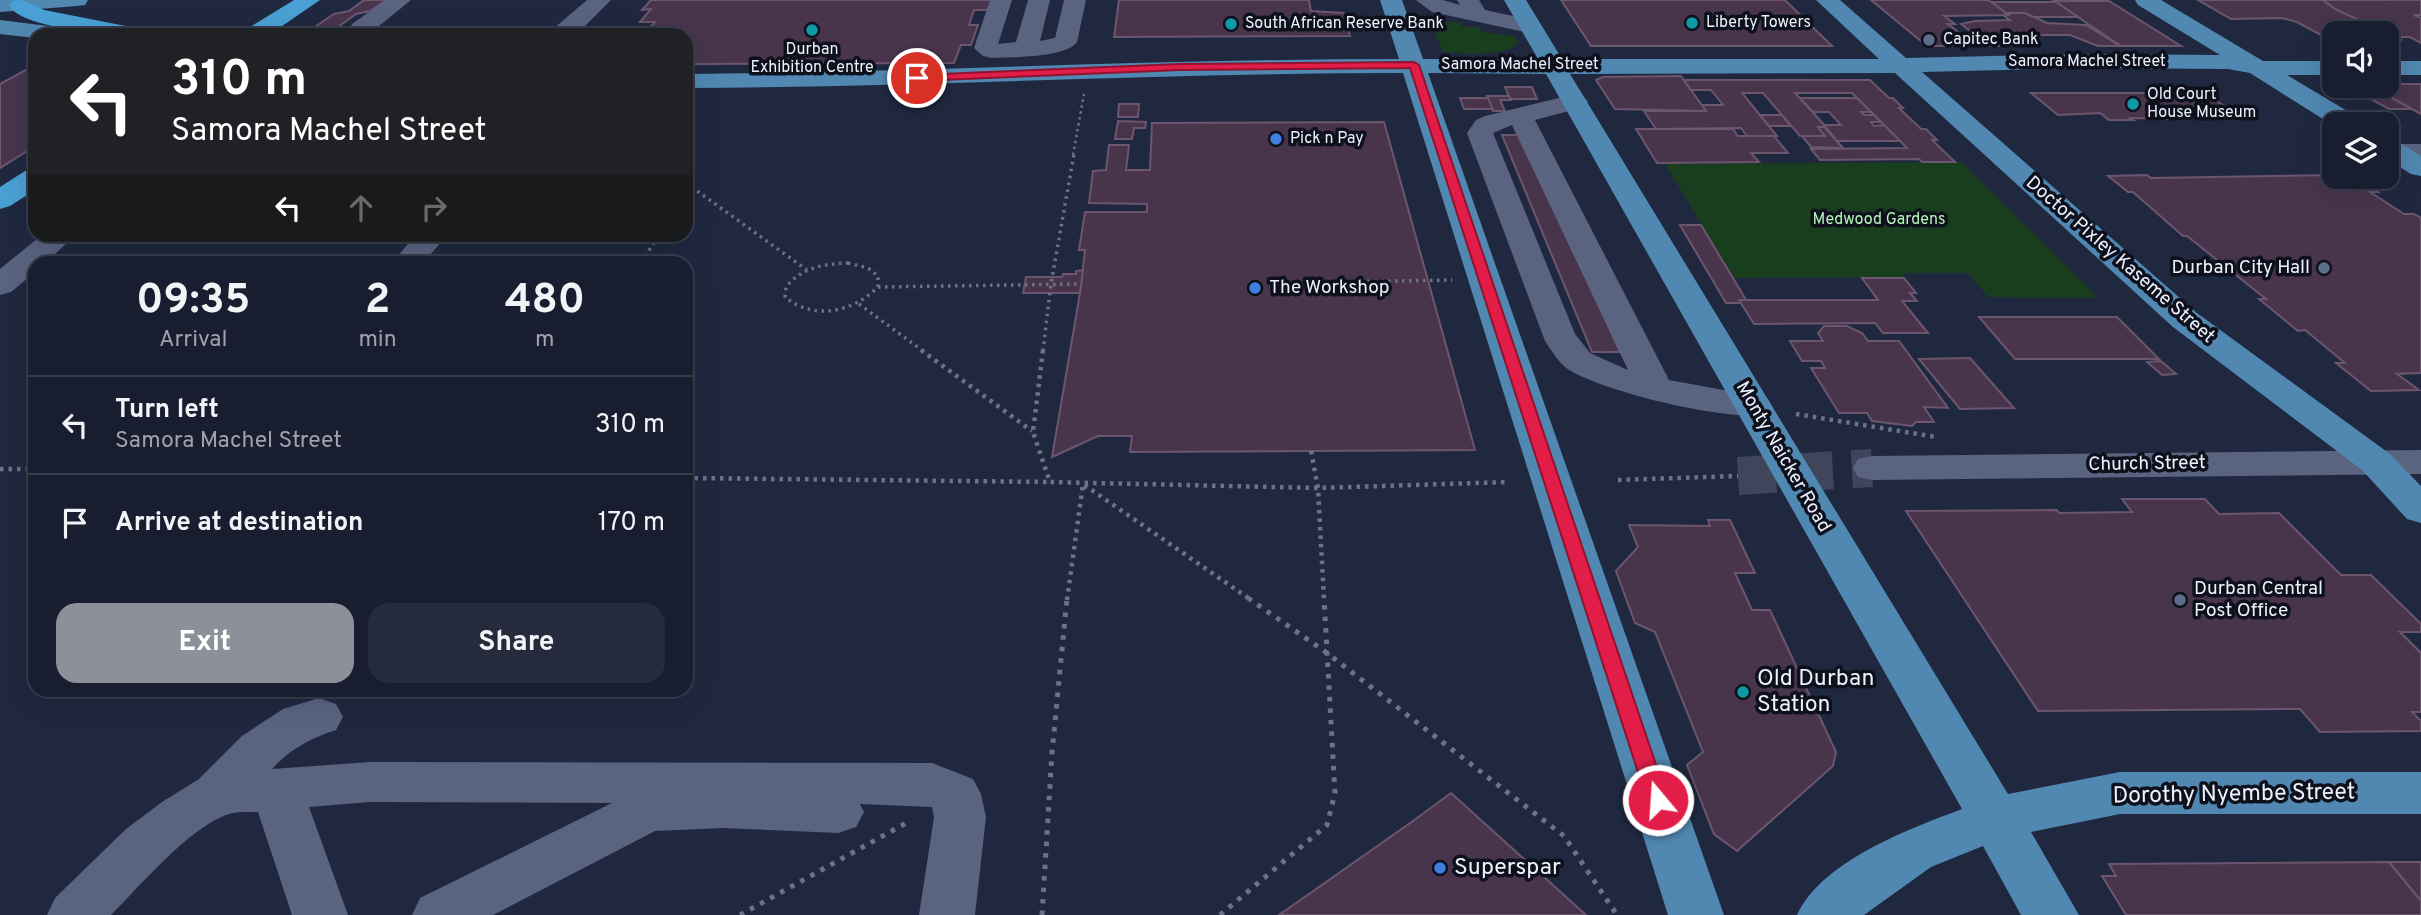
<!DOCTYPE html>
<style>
body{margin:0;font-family:Overpass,sans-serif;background:#252b3c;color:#f1f3f6;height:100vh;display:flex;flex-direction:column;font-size:26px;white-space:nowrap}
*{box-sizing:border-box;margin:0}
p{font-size:23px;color:#9fa2ab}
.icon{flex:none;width:38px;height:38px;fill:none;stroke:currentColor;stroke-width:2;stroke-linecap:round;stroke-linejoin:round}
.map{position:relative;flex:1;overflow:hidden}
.side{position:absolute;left:28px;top:256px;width:665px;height:441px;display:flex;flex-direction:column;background:#181e30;border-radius:21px;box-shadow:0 7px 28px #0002,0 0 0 2px #363c4c}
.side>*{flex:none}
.banner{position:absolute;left:28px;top:28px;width:665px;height:214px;border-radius:21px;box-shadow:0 7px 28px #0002,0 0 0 2px #363c4c;background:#202124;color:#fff;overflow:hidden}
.buttons{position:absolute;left:2322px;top:21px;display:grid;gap:14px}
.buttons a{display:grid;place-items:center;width:77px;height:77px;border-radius:14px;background:#181e30;box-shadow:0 7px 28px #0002,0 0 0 2px #363c4c;font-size:35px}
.pin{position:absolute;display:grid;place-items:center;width:60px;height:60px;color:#fff;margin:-30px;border:4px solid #fff;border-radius:50%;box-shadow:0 2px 7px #0007}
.me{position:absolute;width:77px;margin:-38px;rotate:342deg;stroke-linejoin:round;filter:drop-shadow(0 0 5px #0008)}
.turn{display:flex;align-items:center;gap:24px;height:147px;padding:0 28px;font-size:32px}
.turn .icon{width:91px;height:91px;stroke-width:2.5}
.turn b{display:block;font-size:49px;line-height:60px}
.lanes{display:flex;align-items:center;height:66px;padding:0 28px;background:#0003;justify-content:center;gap:35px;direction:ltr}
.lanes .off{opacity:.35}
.eta{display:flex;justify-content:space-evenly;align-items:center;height:119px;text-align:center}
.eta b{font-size:42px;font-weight:700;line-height:49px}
.primary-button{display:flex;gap:14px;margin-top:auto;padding:14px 28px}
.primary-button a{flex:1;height:80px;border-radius:21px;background:#8c9099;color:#fff;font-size:28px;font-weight:700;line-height:80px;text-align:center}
.primary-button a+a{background:#252b3c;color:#f1f3f6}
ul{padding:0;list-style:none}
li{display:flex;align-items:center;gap:21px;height:98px;padding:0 28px;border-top:2px solid #363c4c}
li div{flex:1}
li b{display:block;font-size:26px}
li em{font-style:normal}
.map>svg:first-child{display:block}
</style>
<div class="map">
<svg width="2421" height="915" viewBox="0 0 2421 915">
<rect width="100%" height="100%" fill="#202840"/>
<g fill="#193e1d">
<path d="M1428 16H1440L1444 22H1461L1462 27H1480L1481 32 1514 36 1518 43C1507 57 1462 53 1443 52Z"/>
<path d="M1961 162 2099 298 1988 297 1968 273H1904L1905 277 1734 278 1665 164Z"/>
</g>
<g fill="#48354c" stroke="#6b566e" stroke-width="2">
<path d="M364 0H386L370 11 356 14 327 35H303L334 14 349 11Z"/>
<path d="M651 0H996L992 10H974L969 25H978L971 45H961L954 63 686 64V35H643L655 22H640L651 9 642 10Z"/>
<path d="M1119 0H1309L1311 11 1344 13 1350 36 1114 37Z"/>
<path d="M1561 0H1785L1832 46H1591Z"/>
<path d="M1871 0H1988L2010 15 1944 16 1955 24H1948L1961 34H1969L1976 40H1971L1978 46H1927Z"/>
<path d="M2198 0H2323L2335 9 2402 40H2387V33H2334V41H2332L2297 22 2282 18 2231 19Z"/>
<path d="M2323 0H2421V15H2414L2421 18V43L2410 37H2396L2335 9Z"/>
<path d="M2054 1H2109L2181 46H2121Z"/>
<path d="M1992 2H2056L2078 17H2031L2025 13H2006Z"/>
<path d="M2006 13H2025L2047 23 2086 25 2120 46H2098L2070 35H2008L2003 37 2010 46H1989L1981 40H1976L1969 34H1974L1961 24 1975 21 2010 20 2003 15H2010Z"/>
<path d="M35 65V146L0 168V84Z"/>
<path d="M1681 76 1706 111 1615 109 1596 80 1603 77Z"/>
<path d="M1684 80H1870L1889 98H1893L1903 108H1899L1921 129H1926L1937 140H1932L1955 162H1922L1919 159 1820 160 1811 149 1907 148 1852 93H1795L1826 127H1818L1825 136H1800L1763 93H1742L1777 136H1747L1741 128 1656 129 1644 111H1706L1702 105H1723L1711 90H1691Z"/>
<path d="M2387 84H2421V114L2370 86Z"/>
<path d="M2347 86H2370L2412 109H2389Z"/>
<path d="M1505 87H1532L1537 99H1510Z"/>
<path d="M2031 93H2204L2237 114 2165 113 2167 115H2163L2170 119 2130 118 2133 120H2109L2100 113 2058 115Z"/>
<path d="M1487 96H1509L1511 100H1500L1505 111H1493Z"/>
<path d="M1460 98H1488L1493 109H1464Z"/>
<path d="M1800 98H1857L1871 112H1861L1864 115H1874L1881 122H1871L1874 126 1884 125 1900 141H1837L1824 125H1841L1829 112H1813Z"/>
<path d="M1119 104H1139L1138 117H1118Z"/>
<path d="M1760 115H1782L1791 126H1769Z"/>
<path d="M1118 121 1146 122 1145 128H1134L1132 139H1115Z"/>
<path d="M1384 122 1475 450 1130 452 1132 436H1098L1052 457 1080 293 1085 250H1079L1085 212H1147V204L1089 203 1093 171 1106 170 1109 145H1129L1126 170H1150L1152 123Z"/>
<path d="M1818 127H1824L1843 148 1811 147 1802 136H1825Z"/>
<path d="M1636 129H1733L1738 136H1774L1788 153H1751L1759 162 1657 163Z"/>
<path d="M1502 135H1523L1620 352H1592Z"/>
<path d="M2147 175 2151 178 2334 175V177H2355L2378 192H2370L2404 214H2414L2421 218V373L2397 374 2419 390 2371 391 2336 363H2345L2305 330 2298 331 2259 299H2266L2187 236H2183L2133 192H2128L2108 176Z"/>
<path d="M1680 225H1701L1748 303H1726Z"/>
<path d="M1083 270 1080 293H1023L1026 277H1062L1063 274H1076V271Z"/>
<path d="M1862 278H1904L1916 293H1910L1917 301H1902L1928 333H1883L1875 323 1754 324 1739 300H1878Z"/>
<path d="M1979 317H2117L2159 359H2015Z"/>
<path d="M1824 326H1847L1862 333 1868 341H1899L1948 408 1924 407 1934 422H1916L1912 426 1872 421 1867 413H1839L1811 368H1825L1821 361H1802L1790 341H1823L1818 333Z"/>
<path d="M1970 358 2014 408 1960 409 1919 359Z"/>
<path d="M2161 361 2176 374 2162 375 2147 362Z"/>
<path d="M2122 499H2205L2219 514 2279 513 2341 575H2371L2421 624V632H2400L2421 653V712H2412L2421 721V731L2320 732 2300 709 2038 711 1906 511 2057 510 2059 513 2132 512Z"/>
<path d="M1708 520H1730L1755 573H1735L1752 610H1770L1836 752 1833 766 1737 851 1714 834 1687 765 1703 752 1655 632 1635 623 1616 571 1638 547 1629 525 1710 526Z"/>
<path d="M1451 793 1586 915H1279L1413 821Z"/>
<path d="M2389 862H2421V901Z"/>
<path d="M2389 862 2421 901V915H2126L2102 876H2116L2109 864Z"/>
</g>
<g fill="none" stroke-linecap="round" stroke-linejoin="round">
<path stroke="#3f465c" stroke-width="38" stroke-dasharray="38 19" stroke-linecap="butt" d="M1738 476 1872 468"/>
<g stroke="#6c7387" stroke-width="2.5" stroke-dasharray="2.5 3.5" stroke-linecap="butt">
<path d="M686 115 694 104"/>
<path d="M1073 155 1084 94"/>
</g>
<g stroke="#6c7387" stroke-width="3.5" stroke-dasharray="2.5 4.5" stroke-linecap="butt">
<path d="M686 183 807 270"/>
<path d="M686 197 692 188"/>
<path d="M641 262 660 234"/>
<path d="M848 263 868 268 878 276V287C853 312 814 321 785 297L786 287C802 267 824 264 848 263Z"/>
<path d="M1283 283 1452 280"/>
<path d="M878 287 1081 284"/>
<path d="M859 304 923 351"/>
<path d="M1043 351 1051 284 1074 154"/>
</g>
<g stroke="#6c7387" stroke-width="4.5" stroke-dasharray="3.5 5" stroke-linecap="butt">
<path d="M921 350 1032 431"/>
<path d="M1043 350 1033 432 1050 482 1318 488 1508 482"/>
<path d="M1796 414 1936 437"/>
<path d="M1311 451 1318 488 1324 600"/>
<path d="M0 469H35"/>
<path d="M686 478 1050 482"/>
<path d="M1618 480 1738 476"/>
<path d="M1067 600 1083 484 1251 600"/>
</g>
<g stroke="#6c7387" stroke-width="5" stroke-dasharray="4.5 7" stroke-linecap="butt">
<path d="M1248 598 1327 653 1564 836 1617 915"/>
<path d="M740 915 908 822"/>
<path d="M1042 915 1052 753 1067 598"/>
<path d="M1220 915 1327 825 1335 793 1324 598"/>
</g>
<g fill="#5a6480" fill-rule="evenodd">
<path d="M386 0H411L368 35H346L352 24Z"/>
<path d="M587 0H611L576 35H546Z"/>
<path d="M990 0H1012L998 44 1016 42 1028 0H1050L1040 41 1055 38 1064 0H1086L1077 42C1066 58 1010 57 991 58L983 56 974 48Z"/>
<path d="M1416 0H1443L1460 5 1457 0H1479L1485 10 1537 21 1540 26 1537 31 1529 33 1432 12Z"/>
<path d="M1575 94 1584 97 1588 102 1584 107 1535 120 1669 380 1767 398 1772 406 1767 414C1731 423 1595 390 1565 367 1557 360 1551 350 1545 341L1467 133 1476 120 1485 116ZM1512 125 1628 370 1590 353 1575 334 1493 133Z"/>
<path d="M2396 144H2421V160L2387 158V146Z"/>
<path d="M43 234H77L46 262H35V272L11 292 0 295V269Z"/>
<path d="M416 234H448L424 262H393Z"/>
<path d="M2421 450V474L1872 480 1858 477 1853 468 1858 459 1872 456Z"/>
<path d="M319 698 336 704 343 717 336 730C311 738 290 749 272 769L370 762 932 763 973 779 981 794 986 817 975 915H919L934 817 932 807 860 804 864 812 856 827 838 833 723 828 655 831 493 915H412L420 898 612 803 370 802 309 807 348 915H292L258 812C248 812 235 811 226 815 187 830 141 885 111 915H47L55 898 126 829 162 802 199 779 242 736 283 709Z"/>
</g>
<g fill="#5088b2" fill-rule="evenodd">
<path d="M0 0H88L85 5 77 6 0 12Z"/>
<path d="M1380 0H1402L1423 59H1538L1504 0H1526L1562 59H1879L1816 0H1840L1906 58 2084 54 2220 55 2138 5 2135 0H2161L2263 61H2334V75H2287L2359 118 2363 124 2334 126 2250 73 2228 69 2084 68 1922 72 2197 313 2390 454 2421 486V523L2407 519 2362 470 2173 327 1895 73 1570 74 2008 794 2120 772H2421V814H2120L2031 832 2079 915H2021L1983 846 1931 867 1864 915H1797C1822 861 1909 829 1962 809L1546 74 1428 73 1724 915H1668L1403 73C1164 73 925 87 686 88V74C924 72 1161 59 1399 59Z"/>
<path d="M0 20 64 28 72 30 75 35H35V38L0 34Z"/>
<rect x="2387" y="61" width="34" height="14"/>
<path d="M2387 139 2397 141 2421 156V176L2411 174 2387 159Z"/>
</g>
<g fill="#4aa0d4" fill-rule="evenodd">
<path d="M22 0 44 10 146 30 149 35C120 35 26 31 9 6L12 1Z"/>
<path d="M294 0H320L269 35H242L245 30Z"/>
<path d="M35 169V190L10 206 0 209V187L25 171Z"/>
</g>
</g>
<path fill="#e11d48" stroke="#92132f" stroke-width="2" d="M1414 62 1419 65 1668 800 1665 806 1658 809 1650 806 1647 800 1410 68 1180 70 917 81 912 78 917 75 1180 64Z"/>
<g fill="#0f9aa8" stroke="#0e111c" stroke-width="2.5">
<circle cx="1692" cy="23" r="7"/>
<circle cx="1231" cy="24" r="7"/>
<circle cx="812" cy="30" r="7"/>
<circle cx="2133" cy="104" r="7"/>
<circle cx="1743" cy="692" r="7"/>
</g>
<g fill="#5c6f8a" stroke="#0e111c" stroke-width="2.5">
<circle cx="1929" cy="40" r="7"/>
<circle cx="2324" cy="268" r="7"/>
<circle cx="2180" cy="600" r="7"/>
</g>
<g fill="#3f7fe0" stroke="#0e111c" stroke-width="2.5">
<circle cx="1276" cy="139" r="7"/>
<circle cx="1255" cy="288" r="7"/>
<circle cx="1440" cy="868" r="7"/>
</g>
<g text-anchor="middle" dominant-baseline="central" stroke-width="7" stroke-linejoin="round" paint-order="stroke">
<g font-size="16" fill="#ecf1fe" stroke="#0e111c" text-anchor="start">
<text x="1706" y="23">Liberty Towers</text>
<text x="1245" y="24">South African Reserve Bank</text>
<text x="1943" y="40">Capitec Bank</text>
<text x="812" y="50" text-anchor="middle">Durban<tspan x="812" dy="18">Exhibition Centre</tspan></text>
<text x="2147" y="95">Old Court<tspan x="2147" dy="18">House Museum</tspan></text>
<text x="1290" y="139">Pick n Pay</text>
</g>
<g font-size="16" fill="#ecf1fe" stroke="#0e111c">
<text x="2087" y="62">Samora Machel Street</text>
<text x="1520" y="65">Samora Machel Street</text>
</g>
<g font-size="16" fill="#b3f6b6" stroke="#0e111c">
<text x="1879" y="220">Medwood Gardens</text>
</g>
<g font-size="19" fill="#ecf1fe" stroke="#0e111c">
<text transform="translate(2120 260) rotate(41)">Doctor Pixley Kaseme Street</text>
<text transform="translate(1783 457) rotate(60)">Monty Naicker Road</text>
<text transform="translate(2147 464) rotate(-1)">Church Street</text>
</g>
<g font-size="19" fill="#ecf1fe" stroke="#0e111c" text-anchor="start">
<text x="2310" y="268" text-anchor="end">Durban City Hall</text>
<text x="1269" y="288">The Workshop</text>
<text x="2194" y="589">Durban Central<tspan x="2194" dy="22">Post Office</tspan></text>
</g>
<g font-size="23" fill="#ecf1fe" stroke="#0e111c" text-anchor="start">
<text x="1757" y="679">Old Durban<tspan x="1757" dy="26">Station</tspan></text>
<text x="1454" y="868">Superspar</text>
</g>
<g font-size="23" fill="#ecf1fe" stroke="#0e111c">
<text transform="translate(2234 795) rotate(-1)">Dorothy Nyembe Street</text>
</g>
</g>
</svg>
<div class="buttons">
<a><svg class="icon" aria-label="sound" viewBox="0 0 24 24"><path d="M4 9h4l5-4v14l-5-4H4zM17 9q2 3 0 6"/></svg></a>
<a><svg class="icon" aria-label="layers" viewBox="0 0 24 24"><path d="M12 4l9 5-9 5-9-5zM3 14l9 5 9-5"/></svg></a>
</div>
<div class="pin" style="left:917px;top:78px;background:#d93025"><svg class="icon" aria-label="arrive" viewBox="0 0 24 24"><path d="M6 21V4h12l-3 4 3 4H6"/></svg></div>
<svg class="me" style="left:1658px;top:800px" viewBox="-20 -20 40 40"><circle r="17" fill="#e11d48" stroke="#fff" stroke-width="3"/><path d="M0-11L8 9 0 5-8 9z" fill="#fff"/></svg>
<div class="banner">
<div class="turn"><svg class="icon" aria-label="left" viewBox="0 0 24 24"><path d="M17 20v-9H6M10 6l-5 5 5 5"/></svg><div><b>310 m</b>Samora Machel Street</div></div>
<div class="lanes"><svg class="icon" aria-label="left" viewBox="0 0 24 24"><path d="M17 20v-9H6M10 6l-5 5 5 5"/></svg><svg class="icon off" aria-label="ahead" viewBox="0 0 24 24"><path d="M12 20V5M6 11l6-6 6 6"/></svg><svg class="icon off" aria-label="right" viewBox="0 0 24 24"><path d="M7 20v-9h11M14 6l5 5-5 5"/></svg></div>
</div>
<section class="side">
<div class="eta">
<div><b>09:35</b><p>Arrival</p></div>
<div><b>2</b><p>min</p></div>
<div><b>480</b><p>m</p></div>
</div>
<ul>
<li><svg class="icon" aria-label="left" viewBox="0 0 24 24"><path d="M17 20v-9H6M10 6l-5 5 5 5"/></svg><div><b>Turn left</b><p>Samora Machel Street</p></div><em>310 m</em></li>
<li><svg class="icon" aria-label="arrive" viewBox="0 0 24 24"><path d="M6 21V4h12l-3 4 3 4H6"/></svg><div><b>Arrive at destination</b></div><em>170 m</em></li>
</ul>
<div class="primary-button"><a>Exit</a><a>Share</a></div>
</section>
</div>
